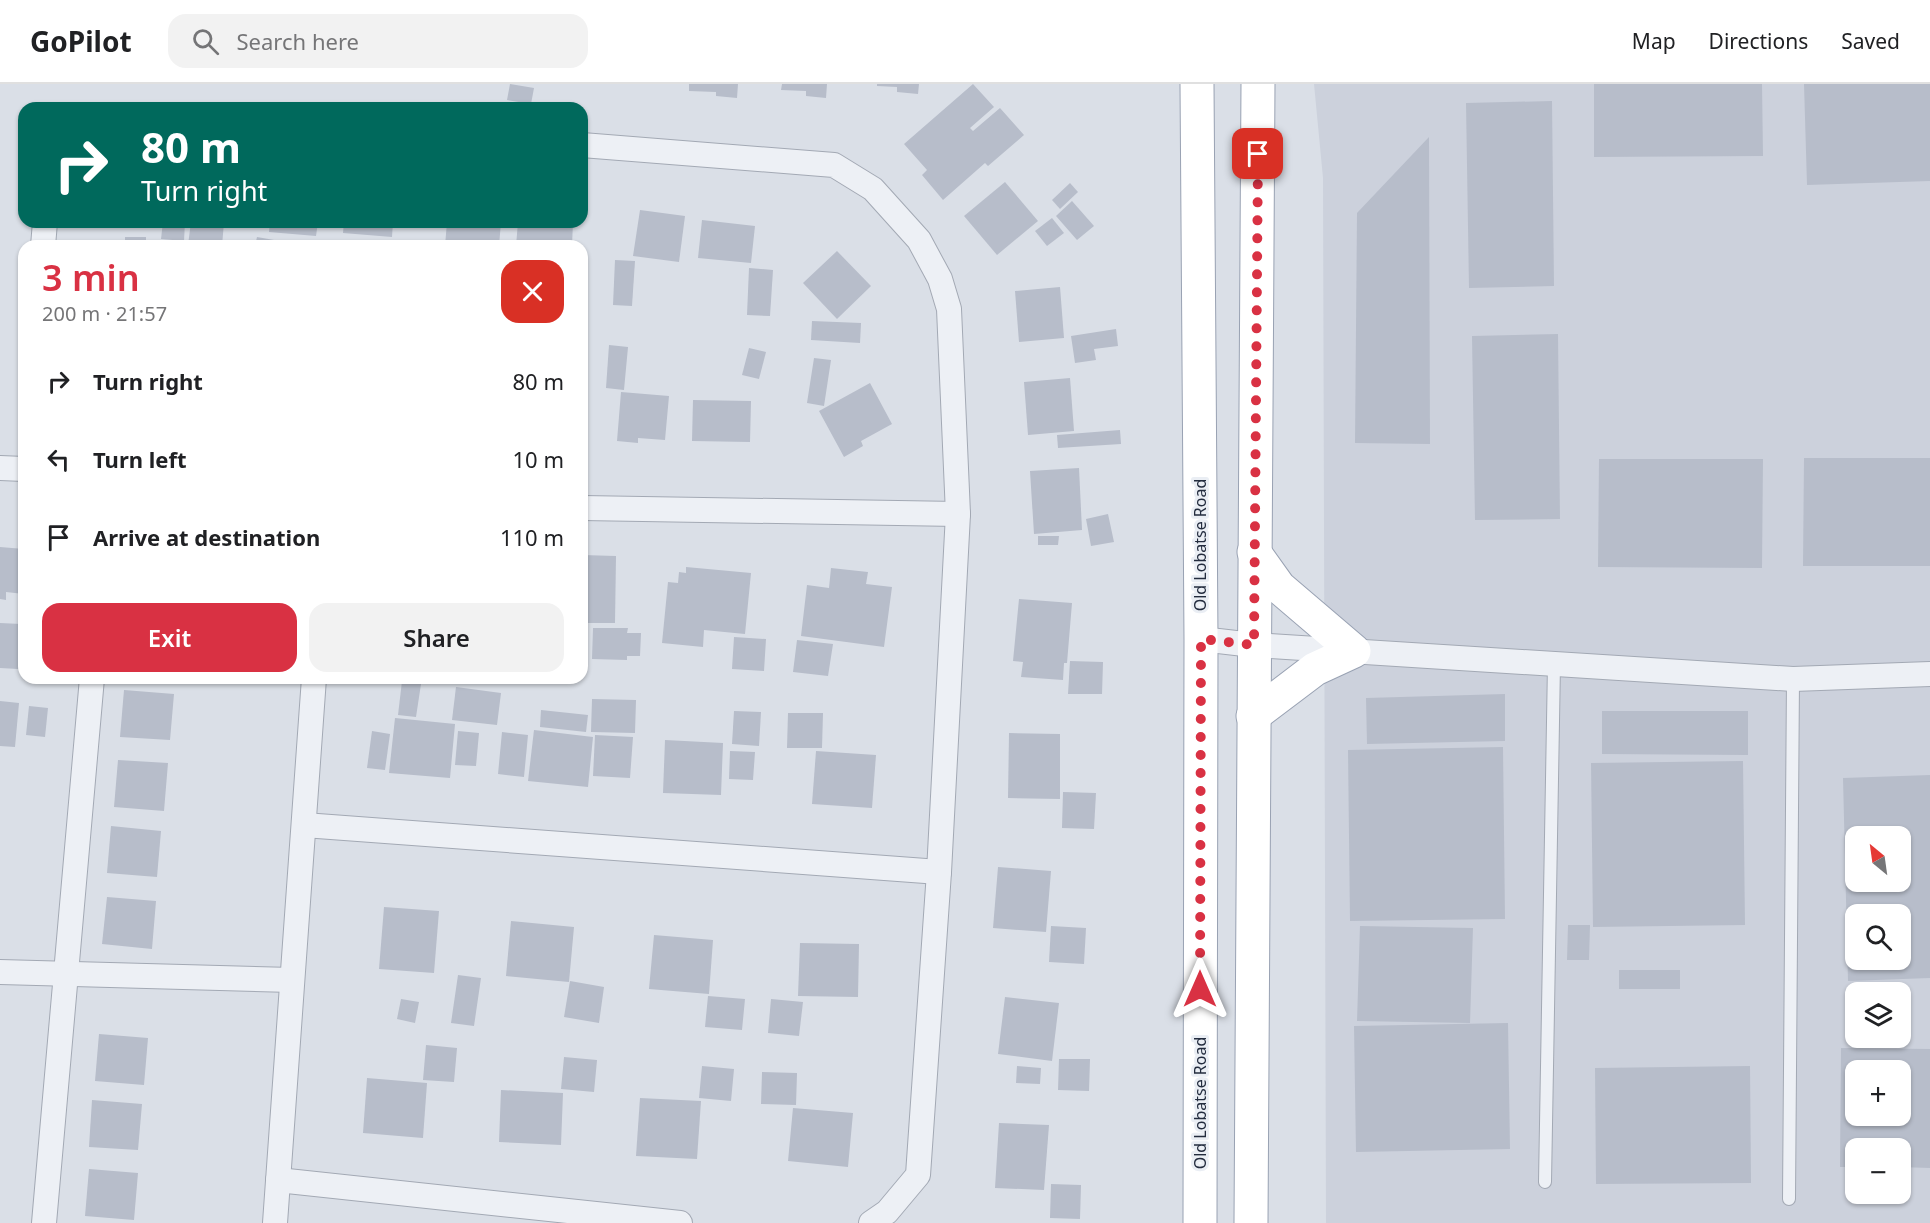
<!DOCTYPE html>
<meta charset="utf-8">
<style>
body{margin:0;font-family:"Noto Sans",sans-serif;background:#f2f2f2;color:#202124;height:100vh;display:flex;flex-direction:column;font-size:22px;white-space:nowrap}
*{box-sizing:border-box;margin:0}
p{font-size:20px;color:#757577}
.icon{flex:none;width:33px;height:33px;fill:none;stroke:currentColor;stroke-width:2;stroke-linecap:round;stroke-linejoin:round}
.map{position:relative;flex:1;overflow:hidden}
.panel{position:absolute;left:18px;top:156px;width:570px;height:444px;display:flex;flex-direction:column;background:#fff;border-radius:18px;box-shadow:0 2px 4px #0004}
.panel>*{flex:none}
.hud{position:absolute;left:18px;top:18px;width:570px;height:126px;border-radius:18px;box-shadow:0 2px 4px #0004;background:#00695c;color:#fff;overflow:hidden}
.needle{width:39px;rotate:331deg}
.controls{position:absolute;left:1845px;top:742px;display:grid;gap:12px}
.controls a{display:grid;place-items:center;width:66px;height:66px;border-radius:12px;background:#fff;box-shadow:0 2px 4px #0004;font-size:30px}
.pin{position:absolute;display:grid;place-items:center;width:51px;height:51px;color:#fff;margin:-26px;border-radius:12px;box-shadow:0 3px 9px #0006}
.me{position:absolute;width:66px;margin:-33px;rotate:0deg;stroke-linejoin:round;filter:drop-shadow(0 0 4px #0008)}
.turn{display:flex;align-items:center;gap:21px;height:126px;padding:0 24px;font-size:27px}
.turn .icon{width:78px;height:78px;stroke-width:2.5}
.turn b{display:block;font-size:42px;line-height:51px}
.round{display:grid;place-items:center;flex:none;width:63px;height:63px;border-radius:18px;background:#f2f2f2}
.summary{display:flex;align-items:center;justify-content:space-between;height:102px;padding:0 24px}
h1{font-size:36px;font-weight:600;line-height:45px;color:#d93143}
.action{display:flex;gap:12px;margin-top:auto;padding:12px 24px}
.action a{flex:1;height:69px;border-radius:18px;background:#d93143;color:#fff;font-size:24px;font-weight:600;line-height:69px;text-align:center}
.action a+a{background:#f2f2f2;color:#202124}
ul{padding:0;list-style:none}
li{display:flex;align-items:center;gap:18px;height:78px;padding:0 24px}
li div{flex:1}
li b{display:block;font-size:22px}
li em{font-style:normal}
header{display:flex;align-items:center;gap:36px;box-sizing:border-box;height:84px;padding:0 30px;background:#fff;border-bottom:2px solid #e0e0e0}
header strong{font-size:28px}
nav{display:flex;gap:33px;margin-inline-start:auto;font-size:21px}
.search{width:420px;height:54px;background:#f2f2f2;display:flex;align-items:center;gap:15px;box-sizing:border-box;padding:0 21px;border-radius:18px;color:#757577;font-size:22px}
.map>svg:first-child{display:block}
</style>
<header>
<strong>GoPilot</strong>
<div class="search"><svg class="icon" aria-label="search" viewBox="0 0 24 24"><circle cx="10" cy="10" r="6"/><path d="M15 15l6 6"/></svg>Search here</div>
<nav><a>Map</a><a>Directions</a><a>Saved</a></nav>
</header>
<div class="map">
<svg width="1930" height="1139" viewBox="0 0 1930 1139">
<rect width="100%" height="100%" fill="#dadfe7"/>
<path fill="#ccd1dc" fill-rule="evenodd" d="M1314 0H1930V1139H1326L1323 94ZM1856 753H1900V798H1856ZM1856 831H1900V876H1856ZM1856 909H1900V954H1856ZM1856 987H1900V1032H1856ZM1856 1065H1900V1110H1856Z"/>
<g fill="#b7bdca" fill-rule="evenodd">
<path d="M510 0 534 4 531 20 507 16Z"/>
<path d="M689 0H738L737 14 716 12V8L689 7Z"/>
<path d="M782 0H827L826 14 806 12V7L781 6Z"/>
<path d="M877 0H919L918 10 897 8V3L877 2Z"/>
<path d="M973 0 994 23 970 44 973 47 1000 24 1024 51 988 82 985 79 943 116 922 91 927 86 904 60Z"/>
<path d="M1594 0H1762L1763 72 1594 73Z"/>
<path d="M1804 0H1930V97L1807 101Z"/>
<path d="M1552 17 1554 202 1469 204 1466 19Z"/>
<path d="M1429 53 1430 360 1355 359 1357 129Z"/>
<path d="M1005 98 1038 137 997 171 964 132Z"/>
<path d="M1070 99 1078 108 1060 125 1052 116Z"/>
<path d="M1072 117 1094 142 1077 156 1056 132Z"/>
<path d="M640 126 685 132 679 178 633 172Z"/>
<path d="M1052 134 1064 149 1047 162 1035 147Z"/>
<path d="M702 136 755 142 751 179 698 174Z"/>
<path d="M163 138H185L184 157 161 155Z"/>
<path d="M191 138H224L222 162 188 161Z"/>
<path d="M270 138H318L316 152 269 148Z"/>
<path d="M344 138H393L392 153 343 149Z"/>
<path d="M447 138H501L499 162H445Z"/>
<path d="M518 138H573L572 162H516Z"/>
<rect x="125" y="153" width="21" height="9"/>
<path d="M257 153 274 156 273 162H255Z"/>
<path d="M837 167 871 202 837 235 803 199Z"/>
<path d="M582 174 588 175 587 221 582 220Z"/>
<path d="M615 176 635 177 632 222 613 221Z"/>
<path d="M749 184 773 186 770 232 747 231Z"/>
<path d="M1060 203 1064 254 1019 258 1015 207Z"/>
<path d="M812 237 861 239 860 259 811 256Z"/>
<path d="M1116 245 1118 262 1094 265 1096 276 1075 279 1071 252Z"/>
<path d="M1558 250 1560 435 1475 436 1472 252Z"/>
<path d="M582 256H586L584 303H582Z"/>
<path d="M609 261 628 263 624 306 606 304Z"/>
<path d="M749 264 766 268 759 295 742 291Z"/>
<path d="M814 274 831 276 824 322 807 319Z"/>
<path d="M1070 294 1074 347 1028 351 1024 298Z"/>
<path d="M870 299 892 340 861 357 863 362 844 373 819 327Z"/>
<path d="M621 308 669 312 665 356 638 354V359L617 357Z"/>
<path d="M693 316 751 317 750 358 692 357Z"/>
<path d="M1120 346 1121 360 1058 364 1057 351Z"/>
<path d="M1804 374H1930V482H1803Z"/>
<path d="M1599 375H1763L1762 484 1598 483Z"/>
<path d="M1079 384 1082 446 1034 450 1030 387Z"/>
<path d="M1108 430 1114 458 1091 462 1086 435Z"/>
<path d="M1038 452H1059L1058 461H1038Z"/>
<path d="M0 463 24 465V510L6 508V516L0 515Z"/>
<path d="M582 471 616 472 615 539H582Z"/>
<path d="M686 483 751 489 745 550 704 546 703 563 662 559 668 498 678 499 679 488 686 489Z"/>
<path d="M831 484 868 488 866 500 892 503 884 563 801 552 807 501 829 504Z"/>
<path d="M1019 515 1072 519 1067 579H1064L1063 596 1021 593 1023 578 1013 577Z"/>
<path d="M0 539 21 540 18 585 0 584Z"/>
<path d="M593 544H628L627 549H641L640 572H627V576L592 575Z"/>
<path d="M734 553 766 555 764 587 732 585Z"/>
<path d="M797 556 833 560 828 592 793 588Z"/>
<path d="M1070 577 1103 578 1102 610H1068Z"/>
<path d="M402 597 421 600 416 633 398 631Z"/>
<path d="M456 603 501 609 497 641 452 636Z"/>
<path d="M124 606 174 610 170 656 120 653Z"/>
<path d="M1505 610V657L1367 660 1366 614Z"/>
<path d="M592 615 636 616 635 649 591 648Z"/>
<path d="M0 617 19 619 15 663 0 662Z"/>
<path d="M29 622 48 624 45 653 26 651Z"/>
<path d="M541 626 588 631 586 648 540 643Z"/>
<path d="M734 627 761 628 759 662 732 660Z"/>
<path d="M1602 627H1748V671L1602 670Z"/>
<path d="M788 629H823L822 664H787Z"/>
<path d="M395 634 455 640 450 694 389 689Z"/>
<path d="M534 646 593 653 588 703 528 697Z"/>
<path d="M372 647 390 650 385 686 367 684Z"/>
<path d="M458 647 479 649 476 682 455 681Z"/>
<path d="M502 648 528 651 524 693 498 690Z"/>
<path d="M1009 649 1060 650V715L1008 714Z"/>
<path d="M595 651 633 653 630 694 593 692Z"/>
<path d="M665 656 723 659 721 711 663 709Z"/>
<path d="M1503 663 1505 835 1350 837 1348 666Z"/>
<path d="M730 667 755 668 753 696 729 695Z"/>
<path d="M816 667 876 671 872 724 812 720Z"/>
<path d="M118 676 168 679 164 727 114 723Z"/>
<path d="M1743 677 1745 841 1593 843 1591 679Z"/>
<path d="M1930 691V894L1848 897 1843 694ZM1856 753H1900V798H1856ZM1856 831H1900V876H1856Z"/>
<path d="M1063 708 1096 709 1094 745 1062 744Z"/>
<path d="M111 742 161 747 157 793 107 789Z"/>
<path d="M998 783 1051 787 1046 848 993 844Z"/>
<path d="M107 813 156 817 152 865 102 860Z"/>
<path d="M384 823 439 827 434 889 379 885Z"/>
<path d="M511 837 574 843 569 898 506 892Z"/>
<path d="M1568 841H1590L1589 876H1567Z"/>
<path d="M1051 842 1086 844 1084 880 1049 878Z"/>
<path d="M1360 842 1473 844 1470 939 1357 937Z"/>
<path d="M654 851 713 856 709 910 649 905Z"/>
<path d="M800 859 859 860 858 913 798 912Z"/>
<rect x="1619" y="886" width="61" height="19"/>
<path d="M458 891 481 894 474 942 451 939Z"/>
<path d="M570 897 604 903 599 939 564 933Z"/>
<path d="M708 912 745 915 742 946 705 943Z"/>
<path d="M1005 913 1059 919 1052 977 998 970Z"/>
<path d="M401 915 419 918 415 939 397 935Z"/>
<path d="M771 915 803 918 799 952 768 949Z"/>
<path d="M1508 939 1510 1065 1356 1068 1354 942Z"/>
<path d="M99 950 148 954 144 1001 95 997Z"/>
<path d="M426 961 457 964 454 998 423 996Z"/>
<path d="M1841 964 1930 965V1084L1900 1083V1065H1856V1083H1840ZM1856 987H1900V1032H1856Z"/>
<path d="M564 973 597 976 594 1008 561 1005Z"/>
<path d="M1059 975H1090L1089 1007 1058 1006Z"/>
<path d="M702 982 734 985 731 1017 699 1014Z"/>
<path d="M1017 982 1041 984 1040 1000 1016 999Z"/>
<path d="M1750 982 1751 1099 1596 1100 1595 984Z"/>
<path d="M762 988 797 989 796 1021 761 1020Z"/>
<path d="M367 994 427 999 423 1054 363 1049Z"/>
<path d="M501 1006 563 1009 561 1061 499 1058Z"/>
<path d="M640 1014 701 1017 697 1075 636 1072Z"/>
<path d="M92 1016 142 1020 138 1066 89 1063Z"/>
<path d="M793 1024 853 1029 848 1083 788 1077Z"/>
<path d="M999 1039 1049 1041 1044 1106 995 1104Z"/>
<path d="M89 1085 138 1089 134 1136 85 1132Z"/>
<path d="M1051 1100 1081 1101 1080 1135 1050 1134Z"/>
</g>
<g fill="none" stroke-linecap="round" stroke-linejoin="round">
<g stroke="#a3a9b4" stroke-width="14">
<g id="service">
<path d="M1545 1098 1554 580"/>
<path d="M1789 1115 1793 595"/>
</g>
</g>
<g stroke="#a3a9b4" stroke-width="26">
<g id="minor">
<path d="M582 61 834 81 873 105 919 156 940 195 949 225 958 430 939 788 918 1091 887 1128 871 1139"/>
<path d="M43 162 45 138"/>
<path d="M0 384 24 385"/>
<path d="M582 424 958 430"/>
<path d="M1201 555 1253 561 1793 595 1930 590"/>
<path d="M304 741 939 788"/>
<path d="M0 888 292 896"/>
<path d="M278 1096 680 1139"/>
<path d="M44 1139 92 594"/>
<path d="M275 1139 314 594"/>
</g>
</g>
<g stroke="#99a2b3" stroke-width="35">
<g id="primary">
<path d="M1197 0 1201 555 1200 1139"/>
<path d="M1253 632 1315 585 1354 567 1279 503 1254 468"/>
<path d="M1251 1139 1258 0"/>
</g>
</g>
<use href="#service" stroke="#edf0f5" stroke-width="12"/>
<use href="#minor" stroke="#edf0f5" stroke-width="24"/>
<use href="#primary" stroke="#fff" stroke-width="33"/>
</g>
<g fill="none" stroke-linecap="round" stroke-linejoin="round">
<path stroke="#d93143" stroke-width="10" stroke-dasharray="0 18" d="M1200 905 1201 555 1254 561 1258 70"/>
</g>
<g text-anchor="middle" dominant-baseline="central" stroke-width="6" stroke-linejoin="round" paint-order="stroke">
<g font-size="16" fill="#232c3e" stroke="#eaeef4">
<text transform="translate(1200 461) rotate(-90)">Old Lobatse Road</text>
<text transform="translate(1200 1019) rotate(-90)">Old Lobatse Road</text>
</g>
</g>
</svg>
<div class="controls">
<a><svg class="needle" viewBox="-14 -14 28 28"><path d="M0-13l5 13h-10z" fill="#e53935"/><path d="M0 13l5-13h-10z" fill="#757577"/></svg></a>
<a><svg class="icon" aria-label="search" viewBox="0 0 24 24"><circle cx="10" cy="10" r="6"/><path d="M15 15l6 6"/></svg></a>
<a><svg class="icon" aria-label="layers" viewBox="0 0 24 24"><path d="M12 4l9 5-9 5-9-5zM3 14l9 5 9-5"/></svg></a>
<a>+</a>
<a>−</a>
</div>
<div class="pin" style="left:1258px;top:70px;background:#d93025"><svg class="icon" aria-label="arrive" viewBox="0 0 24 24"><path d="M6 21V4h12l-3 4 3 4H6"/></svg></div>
<svg class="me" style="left:1200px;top:905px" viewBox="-20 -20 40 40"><path d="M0-17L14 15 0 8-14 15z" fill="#d93143" stroke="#fff" stroke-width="4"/></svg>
<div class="hud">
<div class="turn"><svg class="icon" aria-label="right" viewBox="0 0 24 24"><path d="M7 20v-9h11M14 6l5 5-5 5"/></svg><div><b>80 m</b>Turn right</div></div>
</div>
<section class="panel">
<div class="summary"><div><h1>3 min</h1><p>200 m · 21:57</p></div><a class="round" style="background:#d93025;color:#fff"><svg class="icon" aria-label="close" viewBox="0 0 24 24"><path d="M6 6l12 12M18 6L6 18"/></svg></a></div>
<ul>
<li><svg class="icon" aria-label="right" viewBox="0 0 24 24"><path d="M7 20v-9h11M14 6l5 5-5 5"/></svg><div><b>Turn right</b></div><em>80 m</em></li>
<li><svg class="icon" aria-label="left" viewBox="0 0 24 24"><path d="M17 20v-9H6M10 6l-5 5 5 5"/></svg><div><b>Turn left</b></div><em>10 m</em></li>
<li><svg class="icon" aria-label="arrive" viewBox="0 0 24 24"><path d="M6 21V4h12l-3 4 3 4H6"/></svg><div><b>Arrive at destination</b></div><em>110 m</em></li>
</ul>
<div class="action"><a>Exit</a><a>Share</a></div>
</section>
</div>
